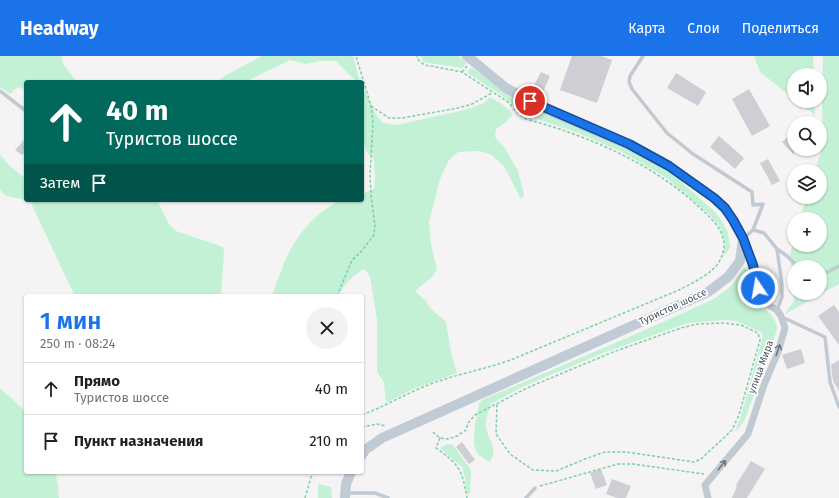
<!DOCTYPE html>
<html lang="ru">
<meta charset="utf-8">
<style>
body{margin:0;font-family:"Fira Sans",sans-serif;background:#f2f2f2;color:#202124;height:100vh;display:flex;flex-direction:column;font-size:15px;white-space:nowrap}
*{box-sizing:border-box;margin:0}
p{font-size:13px;color:#757577}
.icon{flex:none;width:22px;height:22px;fill:none;stroke:currentColor;stroke-width:2;stroke-linecap:round;stroke-linejoin:round}
.map{position:relative;flex:1;overflow:hidden}
.drawer{position:absolute;left:24px;top:238px;width:340px;height:180px;display:flex;flex-direction:column;background:#fff;border-radius:4px;box-shadow:0 1px 3px #0004}
.drawer>*{flex:none}
.guide{position:absolute;left:24px;top:24px;width:340px;height:122px;border-radius:4px;box-shadow:0 1px 3px #0004;background:#00695c;color:#fff;overflow:hidden}
.tools{position:absolute;left:787px;top:12px;display:grid;gap:8px}
.tools a{display:grid;place-items:center;width:40px;height:40px;border-radius:50%;background:#fff;box-shadow:0 1px 3px #0004;font-size:20px}
.pin{position:absolute;display:grid;place-items:center;width:34px;height:34px;color:#fff;margin:-17px;border:2px solid #fff;border-radius:50%;box-shadow:0 1px 4px #0007}
.me{position:absolute;width:44px;margin:-22px;rotate:348deg;stroke-linejoin:round;filter:drop-shadow(0 0 3px #0008)}
.turn{display:flex;align-items:center;gap:14px;height:84px;padding:0 16px;font-size:18px}
.turn .icon{width:52px;height:52px;stroke-width:2.5}
.turn b{display:block;font-size:28px;line-height:34px}
.then{display:flex;align-items:center;height:38px;padding:0 16px;background:#0003;gap:8px;font-size:15px}
.round{display:grid;place-items:center;flex:none;width:42px;height:42px;border-radius:21px;background:#f2f2f2}
.overview{display:flex;align-items:center;justify-content:space-between;height:68px;padding:0 16px}
h1{font-size:24px;font-weight:600;line-height:30px;color:#1a73e8}
ul{padding:0;list-style:none}
li{display:flex;align-items:center;gap:12px;height:52px;padding:0 16px;border-top:1px solid #e0e0e0}
li div{flex:1}
li b{display:block;font-size:15px}
li em{font-style:normal}
header{display:flex;align-items:center;gap:24px;box-sizing:border-box;height:56px;padding:0 20px;background:#1a73e8;color:#fff}
header strong{font-size:19px}
nav{display:flex;gap:22px;margin-inline-start:auto;font-size:14px}
.map>svg:first-child{display:block}
</style>
<header>
<strong>Headway</strong>
<nav><a>Карта</a><a>Слои</a><a>Поделиться</a></nav>
</header>
<div class="map">
<svg width="839" height="442" viewBox="0 0 839 442">
<rect width="100%" height="100%" fill="#f5f3f3"/>
<g fill="#c3f1d5" fill-rule="evenodd">
<path d="M0 0H61L63 8 77 26H26V34L18 31 10 38 0 31Z"/>
<path d="M262 0H353L359 23 358 25C351 22 343 11 336 5H320L306 8 290 4 249 24V26H216L226 19Z"/>
<path d="M421 0H458L467 7 462 12 423 6Z"/>
<path d="M754 0H813L814 19H794V43L760 16Z"/>
<path d="M823 0H839V228L785 258 794 245 790 199 794 183V189H820V163H800L807 141H820V115H815L823 89 822 46ZM794 211H820V237H794Z"/>
<path d="M472 12 500 32 537 54 598 79 668 114 715 156 722 165 728 177 730 192 723 201 725 191 724 182 719 170 710 159 665 121 622 96 576 76 540 64 521 56 504 41 468 17V14Z"/>
<path d="M362 35 366 38 376 58 383 67 397 69 464 54 484 47 490 41 502 48 513 58 506 66 496 73 495 81 504 91 518 115 524 139 521 143 504 110 492 99 479 95 458 96 449 104 440 123 429 166 431 187 437 214 432 221 415 235 426 245 430 252 446 266 451 296 457 317 411 334 386 347 384 326 377 316V264L370 220 364 213C353 219 344 229 338 240H272C284 206 291 183 319 158 326 153 335 146 343 144 349 143 356 144 362 144V138L374 133 375 124 374 104 366 95 362 76Z"/>
<path d="M797 45H814L815 59Z"/>
<path d="M0 99 11 111 26 123V144L6 140 0 134Z"/>
<path d="M27 144H157L169 168 176 175 223 191 224 197 221 240H76L73 236 30 145Z"/>
<path d="M744 212 749 216C751 224 752 233 756 240 762 253 778 260 777 274L745 363 739 372 735 375 741 360 763 280 761 276 737 265 724 264 688 267 608 295 522 331 491 348C489 354 486 361 486 367 485 383 500 390 490 406 486 404 480 401 477 397 470 385 477 361 479 347L484 343 636 278 714 243 731 230Z"/>
<path d="M0 332 26 356V416H55L58 429 59 442H0Z"/>
<path d="M448 388 453 389 471 414 470 438H467L465 421 462 411 440 392Z"/>
<path d="M318 428 331 431 332 442H318Z"/>
</g>
<g fill="#cdcfd5">
<path d="M572 0H601L612 4 597 47 560 34Z"/>
<path d="M541 16 550 20 543 36 533 31Z"/>
<path d="M676 17 706 36 698 50 667 32Z"/>
<path d="M749 33 770 70 752 80 732 43Z"/>
<path d="M794 75V99L782 86Z"/>
<path d="M719 80 744 102 735 113 710 91Z"/>
<path d="M26 82V95L22 99 15 94Z"/>
<path d="M768 103 780 125 772 129 760 107Z"/>
<path d="M834 249 839 256V289L818 260Z"/>
<path d="M801 293 805 307 787 313 782 299Z"/>
<path d="M839 304V335L833 325 831 309Z"/>
<path d="M462 386 475 404 469 408 456 391Z"/>
<path d="M751 405 765 413 747 442H732L737 430 736 429Z"/>
<path d="M601 413 607 429 596 433 590 417Z"/>
<path d="M612 423 631 430 626 442H617L606 438Z"/>
</g>
<g fill="none" stroke-linecap="round" stroke-linejoin="round">
<g stroke="#7ad0a6" stroke-width="1.5" stroke-dasharray="3 2" stroke-linecap="butt">
<path d="M462 16 467 10"/>
<path d="M371 50 389 62H402L458 52 472 48 492 37"/>
<path d="M337 240 352 204 360 197 374 179 375 170 371 139 370 119 373 67 371 50 356 0"/>
<path d="M362 359C388 349 412 334 439 325 463 317 489 312 513 303L679 234C691 228 713 217 719 206 733 181 715 166 698 150 650 106 588 80 526 63L518 57 508 46 462 16 425 9 419 5 417 0"/>
<path d="M362 371 377 368 386 370"/>
<path d="M433 376 440 382 448 383 457 380 466 374 468 367 475 359 527 332 613 296 681 272 698 268 723 267 741 269 758 277 760 284 739 359 732 374 701 403 694 406 626 396H605L585 403 556 415 533 414 510 398 496 378 497 347"/>
<path d="M440 382 436 392C460 409 462 414 467 442"/>
<path d="M540 430 618 408H633L704 418"/>
<path d="M305 442 311 421 314 416"/>
</g>
<g stroke="#c1cad2" stroke-width="3.5">
<path d="M643 0 630 20 629 26 632 33 667 77 693 98 752 136 753 149 763 148 753 174 744 182"/>
<path d="M0 35 26 55"/>
<path d="M753 174 764 177 777 193 782 228V241L777 254"/>
<path d="M777 193 787 200 798 211"/>
<path d="M820 220 839 210"/>
<path d="M782 261 825 281 830 326 839 351"/>
<path d="M346 437H375L388 442"/>
<path d="M526 442 535 432"/>
</g>
<path stroke="#c1cad2" stroke-width="7" d="M708 442 705 429 748 378 764 329 778 296 785 272 781 260 777 254 765 247 758 232 753 209 744 184"/>
<g stroke="#c1cbd6" stroke-width="10">
<path d="M362 399 365 394 382 382 708 236 728 221 740 205 743 183 733 163 725 153 714 142 669 110 629 89 557 58 530 45 506 32 467 0"/>
<path d="M345 442 346 428 351 416"/>
</g>
</g>
<defs><path id="oneway-shaft" d="M-6 0H5M1.5-3L5.5 0L1.5 3" fill="none" stroke-width="1.6" stroke-linecap="round" stroke-linejoin="round"/></defs>
<g stroke="#6e7983">
<use href="#oneway-shaft" transform="translate(778 294) rotate(-71)"/>
<use href="#oneway-shaft" transform="translate(722 409) rotate(-51)"/>
</g>
<g fill="none" stroke-linecap="round" stroke-linejoin="round">
<g stroke="#114b97" stroke-width="10">
<path id="route" d="M530 45 629 88 669 110 714 142 725 152 733 164 743 182 753 209 758 232"/>
</g>
<use href="#route" stroke="#1a73e8" stroke-width="7"/>
</g>
<g text-anchor="middle" dominant-baseline="central" stroke-width="3.5" stroke-linejoin="round" paint-order="stroke">
<g font-size="10" fill="#4a5661" stroke="#fff">
<text transform="translate(673 251) rotate(-25)">Туристов шоссе</text>
<text transform="translate(761 311) rotate(-70)">улица Мира</text>
</g>
</g>
</svg>
<div class="tools">
<a><svg class="icon" aria-label="sound" viewBox="0 0 24 24"><path d="M4 9h4l5-4v14l-5-4H4zM17 9q2 3 0 6"/></svg></a>
<a><svg class="icon" aria-label="search" viewBox="0 0 24 24"><circle cx="10" cy="10" r="6"/><path d="M15 15l6 6"/></svg></a>
<a><svg class="icon" aria-label="layers" viewBox="0 0 24 24"><path d="M12 4l9 5-9 5-9-5zM3 14l9 5 9-5"/></svg></a>
<a>+</a>
<a>−</a>
</div>
<div class="pin" style="left:530px;top:45px;background:#d93025"><svg class="icon" aria-label="arrive" viewBox="0 0 24 24"><path d="M6 21V4h12l-3 4 3 4H6"/></svg></div>
<svg class="me" style="left:758px;top:232px" viewBox="-20 -20 40 40"><circle r="17" fill="#1a73e8" stroke="#fff" stroke-width="3"/><path d="M0-11L8 9 0 5-8 9z" fill="#fff"/></svg>
<div class="guide">
<div class="turn"><svg class="icon" aria-label="ahead" viewBox="0 0 24 24"><path d="M12 20V5M6 11l6-6 6 6"/></svg><div><b>40 m</b>Туристов шоссе</div></div>
<div class="then">Затем<svg class="icon" aria-label="arrive" viewBox="0 0 24 24"><path d="M6 21V4h12l-3 4 3 4H6"/></svg></div>
</div>
<section class="drawer">
<div class="overview"><div><h1>1 мин</h1><p>250 m · 08:24</p></div><a class="round"><svg class="icon" aria-label="close" viewBox="0 0 24 24"><path d="M6 6l12 12M18 6L6 18"/></svg></a></div>
<ul>
<li><svg class="icon" aria-label="ahead" viewBox="0 0 24 24"><path d="M12 20V5M6 11l6-6 6 6"/></svg><div><b>Прямо</b><p>Туристов шоссе</p></div><em>40 m</em></li>
<li><svg class="icon" aria-label="arrive" viewBox="0 0 24 24"><path d="M6 21V4h12l-3 4 3 4H6"/></svg><div><b>Пункт назначения</b></div><em>210 m</em></li>
</ul>
</section>
</div>
